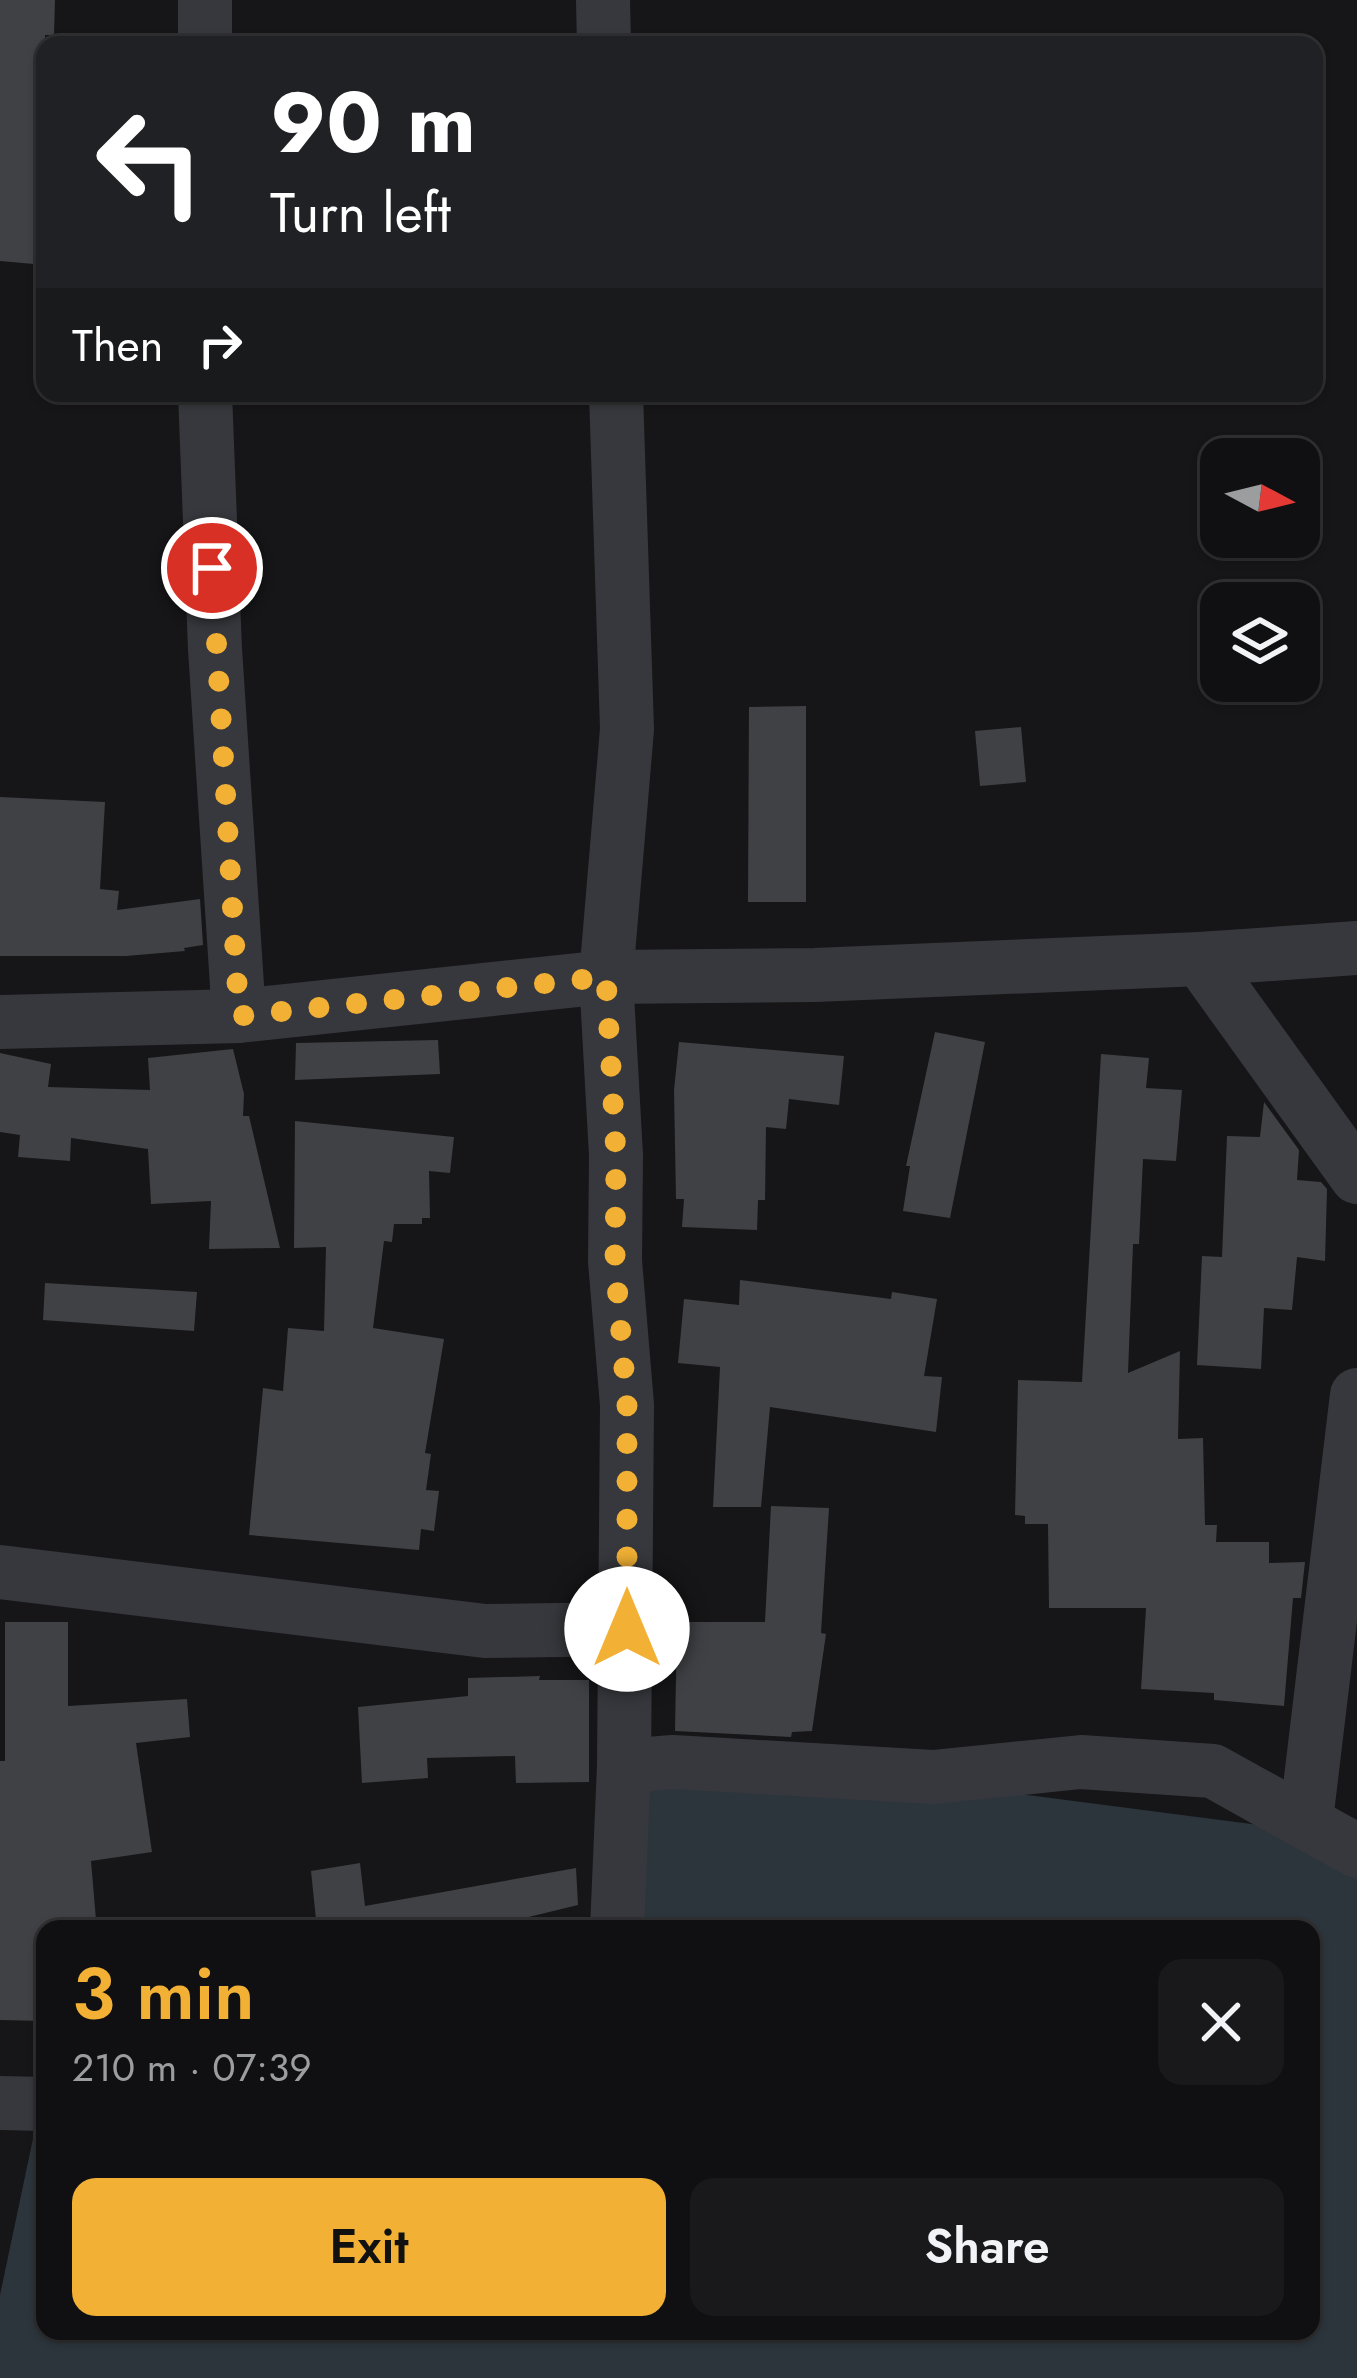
<!DOCTYPE html>
<meta charset="utf-8">
<style>
body{margin:0;font-family:Jost,sans-serif;background:#19191b;color:#f1f3f6;height:100vh;display:flex;flex-direction:column;font-size:45px;white-space:nowrap}
*{box-sizing:border-box;margin:0}
p{font-size:39px;color:#9c9d9f}
.icon{flex:none;width:66px;height:66px;fill:none;stroke:currentColor;stroke-width:2;stroke-linecap:round;stroke-linejoin:round}
.map{position:relative;flex:1;overflow:hidden}
.panel{position:absolute;left:36px;top:1920px;width:1284px;height:420px;display:flex;flex-direction:column;background:#101012;border-radius:24px;box-shadow:0 3px 9px #0004,0 0 0 3px #303032}
.panel>*{flex:none}
.banner{position:absolute;left:36px;top:36px;width:1287px;height:366px;border-radius:24px;box-shadow:0 3px 9px #0004,0 0 0 3px #303032;background:#202124;color:#fff;overflow:hidden}
.needle{width:78px;rotate:97deg}
.tools{position:absolute;left:1200px;top:438px;display:grid;gap:24px}
.tools a{display:grid;place-items:center;width:120px;height:120px;border-radius:24px;background:#101012;box-shadow:0 3px 9px #0004,0 0 0 3px #303032;font-size:60px}
.pin{position:absolute;display:grid;place-items:center;width:102px;height:102px;color:#fff;margin:-51px;border:6px solid #fff;border-radius:50%;box-shadow:0 3px 12px #0007}
.me{position:absolute;width:132px;margin:-66px;rotate:0deg;stroke-linejoin:round;filter:drop-shadow(0 0 9px #0008)}
.turn{display:flex;align-items:center;gap:42px;height:252px;padding:0 36px;font-size:54px}
.turn .icon{width:156px;height:156px;stroke-width:2.5}
.turn b{display:block;font-size:84px;line-height:102px}
.then{display:flex;align-items:center;height:114px;padding:0 36px;background:#0003;gap:24px;font-size:45px}
.round{display:grid;place-items:center;flex:none;width:126px;height:126px;border-radius:24px;background:#19191b}
.headline{display:flex;align-items:center;justify-content:space-between;height:204px;padding:0 36px}
h1{font-size:72px;font-weight:600;line-height:90px;color:#f2b134}
.primary-button{display:flex;gap:24px;margin-top:auto;padding:24px 36px}
.primary-button a{flex:1;height:138px;border-radius:24px;background:#f2b134;color:#111;font-size:48px;font-weight:600;line-height:138px;text-align:center}
.primary-button a+a{background:#19191b;color:#f1f3f6}
.map>svg:first-child{display:block}
</style>
<div class="map">
<svg width="1357" height="2378" viewBox="0 0 1357 2378">
<rect width="100%" height="100%" fill="#161618"/>
<path fill="#2c353c" d="M646 1775 1004 1792 1259 1825 1357 1877V2378H0V2295L34 2134H45V2331H1311V1929H643Z"/>
<g fill="#404145">
<path d="M0 0H55L54 35H45V265L0 261Z"/>
<path d="M806 706V902H748L749 707Z"/>
<path d="M1021 727 1026 782 980 786 975 731Z"/>
<path d="M0 797 105 802 100 889 119 891 117 910 200 899 203 945 184 948 185 951 126 956H0Z"/>
<path d="M935 1032 985 1042 950 1218 903 1211 910 1166H906Z"/>
<path d="M438 1040 440 1074 295 1080 296 1043Z"/>
<path d="M679 1042 844 1056 839 1105 789 1099 786 1129 766 1127 765 1200H758L757 1230 682 1227 684 1199H676L674 1090Z"/>
<path d="M233 1049 244 1094 243 1116H249L280 1248 209 1249 211 1201 151 1204 148 1149 71 1138 70 1161 18 1157 20 1135 0 1132V1053L51 1064 48 1087 150 1090 148 1058Z"/>
<path d="M1101 1054 1149 1058 1146 1088 1182 1090 1176 1161 1143 1159 1139 1244H1133L1128 1373 1180 1351 1178 1439 1203 1438 1205 1525H1217L1216 1542H1269V1563L1305 1562 1301 1598H1293L1284 1706 1214 1700V1693L1141 1689 1146 1608H1049L1048 1524H1025V1516L1015 1515 1018 1380 1082 1382Z"/>
<path d="M1264 1102 1299 1150 1297 1180 1321 1182 1327 1189 1325 1261 1297 1257 1292 1310 1264 1308 1261 1369 1197 1365 1202 1256 1222 1257 1227 1136 1260 1137Z"/>
<path d="M295 1121 454 1137 450 1173 429 1171 430 1218H422V1224H394L392 1242 384 1241 373 1328 444 1339 425 1453 431 1454 426 1490 439 1491 434 1531 421 1529 419 1550 249 1535 263 1388 283 1391 288 1328 324 1331 326 1247 294 1248Z"/>
<path d="M740 1280 891 1299 892 1292 937 1299 924 1376 942 1377 936 1432 770 1407 761 1507H713L720 1367 678 1363 684 1299 739 1305Z"/>
<path d="M45 1283 197 1292 194 1331 43 1320Z"/>
<path d="M771 1506 829 1508 821 1633 826 1634 812 1731 792 1732 791 1737 675 1731 677 1622H765Z"/>
<path d="M5 1622H68V1706L187 1699 190 1737 136 1743 152 1852 91 1861 96 1920 45 1924V2021L0 2020V1761H5Z"/>
<path d="M540 1676 539 1680H589V1782L516 1783 515 1756 427 1758 428 1778 362 1783 358 1707 468 1696V1678Z"/>
<path d="M360 1863 365 1906 576 1868 578 1905 479 1929H317L311 1871Z"/>
</g>
<g fill="none" stroke-linecap="round" stroke-linejoin="round">
<g stroke="#37383d" stroke-width="54">
<path d="M603 0 604 45"/>
<path d="M205 45V0"/>
<path d="M205 393 215 649 239 1016"/>
<path d="M616 393 627 729 606 977 616 1155 615 1261 627 1405 624 1766 673 1762 933 1777 1081 1762 1213 1771 1357 1851"/>
<path d="M1200 959 1357 1177"/>
<path d="M0 1022 239 1016 606 977 815 975 1200 959 1357 948"/>
<path d="M0 1572 485 1631 627 1629"/>
<path d="M1306 1820 1357 1395"/>
<path d="M617 1929 624 1766"/>
<path d="M0 2103 45 2104"/>
</g>
</g>
<g fill="none" stroke-linecap="round" stroke-linejoin="round">
<path stroke="#f2b134" stroke-width="21" stroke-dasharray="0 37.8" d="M212 568 239 1016 606 977 616 1155 615 1261 627 1405V1629"/>
</g>
</svg>
<div class="tools">
<a><svg class="needle" viewBox="-14 -14 28 28"><path d="M0-13l5 13h-10z" fill="#e53935"/><path d="M0 13l5-13h-10z" fill="#9c9d9f"/></svg></a>
<a><svg class="icon" aria-label="layers" viewBox="0 0 24 24"><path d="M12 4l9 5-9 5-9-5zM3 14l9 5 9-5"/></svg></a>
</div>
<div class="pin" style="left:212px;top:568px;background:#d93025"><svg class="icon" aria-label="arrive" viewBox="0 0 24 24"><path d="M6 21V4h12l-3 4 3 4H6"/></svg></div>
<svg class="me" style="left:627px;top:1629px" viewBox="-20 -20 40 40"><circle r="19" fill="#fff"/><path d="M0-13L10 11 0 6-10 11z" fill="#f2b134"/></svg>
<div class="banner">
<div class="turn"><svg class="icon" aria-label="left" viewBox="0 0 24 24"><path d="M17 20v-9H6M10 6l-5 5 5 5"/></svg><div><b>90 m</b>Turn left</div></div>
<div class="then">Then<svg class="icon" aria-label="right" viewBox="0 0 24 24"><path d="M7 20v-9h11M14 6l5 5-5 5"/></svg></div>
</div>
<section class="panel">
<div class="headline"><div><h1>3 min</h1><p>210 m · 07:39</p></div><a class="round"><svg class="icon" aria-label="close" viewBox="0 0 24 24"><path d="M6 6l12 12M18 6L6 18"/></svg></a></div>
<div class="primary-button"><a>Exit</a><a>Share</a></div>
</section>
</div>
